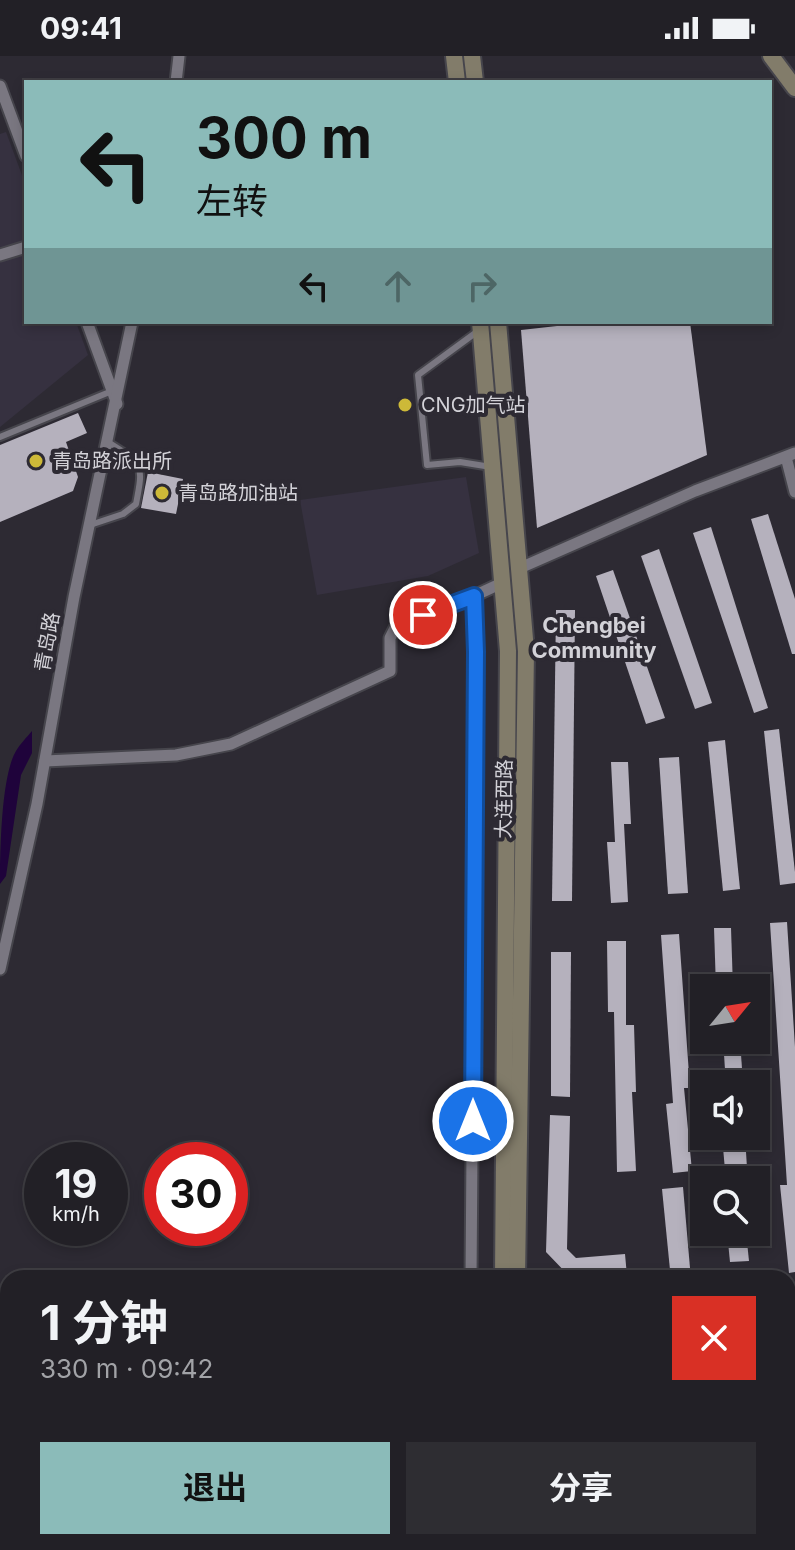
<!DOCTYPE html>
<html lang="zh">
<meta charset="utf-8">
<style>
body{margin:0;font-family:Inter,"Noto Sans SC",sans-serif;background:#2e2d32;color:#f1f3f6;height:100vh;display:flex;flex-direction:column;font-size:30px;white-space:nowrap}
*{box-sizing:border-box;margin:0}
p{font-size:26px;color:#a2a3a7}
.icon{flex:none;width:44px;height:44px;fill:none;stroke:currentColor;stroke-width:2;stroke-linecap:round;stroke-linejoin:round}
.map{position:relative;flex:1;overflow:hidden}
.sheet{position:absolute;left:0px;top:1214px;width:796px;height:280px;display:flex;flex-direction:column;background:#222026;border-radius:24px 24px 0 0;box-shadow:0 4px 12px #0003,0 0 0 2px #3f3e43}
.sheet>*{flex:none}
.guide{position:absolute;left:24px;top:24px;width:748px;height:244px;border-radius:0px;box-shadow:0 4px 12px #0003,0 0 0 2px #3f3e43;background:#8bbbb9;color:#111;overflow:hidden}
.needle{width:52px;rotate:60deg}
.controls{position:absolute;left:690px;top:918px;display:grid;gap:16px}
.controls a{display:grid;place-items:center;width:80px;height:80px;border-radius:0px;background:#222026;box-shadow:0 4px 12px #0003,0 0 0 2px #3f3e43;font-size:40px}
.speed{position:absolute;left:24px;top:1086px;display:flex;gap:16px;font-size:40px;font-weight:700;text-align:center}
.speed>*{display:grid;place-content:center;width:104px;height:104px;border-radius:50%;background:#222026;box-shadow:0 4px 12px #0003,0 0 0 2px #3f3e43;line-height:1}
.speed small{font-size:20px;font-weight:400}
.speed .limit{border:12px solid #d22;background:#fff;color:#111}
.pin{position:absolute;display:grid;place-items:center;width:68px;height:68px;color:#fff;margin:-34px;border:4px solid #fff;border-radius:50%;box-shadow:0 2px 8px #0007}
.me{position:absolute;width:88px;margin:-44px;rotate:0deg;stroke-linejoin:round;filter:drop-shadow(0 0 6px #0008)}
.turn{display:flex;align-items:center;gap:28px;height:168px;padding:0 40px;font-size:36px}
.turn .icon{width:104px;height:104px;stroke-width:2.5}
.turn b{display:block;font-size:56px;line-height:68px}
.lanes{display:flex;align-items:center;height:76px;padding:0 40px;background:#0003;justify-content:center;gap:40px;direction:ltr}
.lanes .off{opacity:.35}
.round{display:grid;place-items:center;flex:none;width:84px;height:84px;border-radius:0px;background:#2e2d32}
.headline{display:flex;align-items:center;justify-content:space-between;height:136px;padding:0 40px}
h1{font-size:48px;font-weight:700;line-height:60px}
.button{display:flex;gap:16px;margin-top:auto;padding:16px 40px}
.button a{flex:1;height:92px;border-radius:0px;background:#8bbbb9;color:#111;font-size:32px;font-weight:700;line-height:92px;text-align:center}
.button a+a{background:#2e2d32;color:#f1f3f6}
.status{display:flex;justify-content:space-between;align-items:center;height:56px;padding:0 40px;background:#222026;direction:ltr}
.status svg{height:22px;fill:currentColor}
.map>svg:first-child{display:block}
</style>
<div class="status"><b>09:41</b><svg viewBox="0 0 49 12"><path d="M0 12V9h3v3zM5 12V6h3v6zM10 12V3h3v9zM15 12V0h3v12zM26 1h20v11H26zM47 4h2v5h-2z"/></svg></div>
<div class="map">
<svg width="795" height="1494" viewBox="0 0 795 1494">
<rect width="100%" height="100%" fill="#2d2a33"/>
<g fill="#363140">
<path d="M6 76 26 130V266H76L88 299 0 371V78Z"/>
<path d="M466 421 479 497 428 520 317 539 300 444Z"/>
</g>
<path fill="#1f033b" d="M32 675V697L21 719 6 820 0 828C0 797 1 720 16 695 20 688 27 681 32 675Z"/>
<g fill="#b5b1bd">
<path d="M593 266H690L707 399 537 472 521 274Z"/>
<path d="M78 357 87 377 66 386 78 421 73 435 0 466V389Z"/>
<path d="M148 416 183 423 176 458 141 452Z"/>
<path d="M768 458 795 543V598H792L751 463Z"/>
<path d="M711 471 768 652 754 657 693 477Z"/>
<path d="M659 493 712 647 695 653 641 500Z"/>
<path d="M613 514 665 662 646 668 596 520Z"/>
<path d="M556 554H575L572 845H552Z"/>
<path d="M779 673 795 816V827L780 829 764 675Z"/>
<path d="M725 684 740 833 723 835 708 686Z"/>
<path d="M679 701 688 837 668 838 659 702Z"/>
<path d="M611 706H628L631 768H624L628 846 611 847 607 786H615Z"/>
<path d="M787 866 795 991V1216L789 1217 780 1129H787L770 867Z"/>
<path d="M714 872H731L733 932H716Z"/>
<path d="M679 878 690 1032H684L692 1115 673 1117 666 1048 673 1047 661 879Z"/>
<path d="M607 885H626V969H634L636 1036H632L636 1115 617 1116 614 956H608Z"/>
<path d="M551 896H571L570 1041 551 1040Z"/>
<path d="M723 984H740L743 1027 726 1028Z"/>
<path d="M550 1059 570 1060 567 1193 576 1202 625 1198 627 1220 571 1222 546 1196Z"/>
<path d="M722 1080H745L747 1112 725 1114Z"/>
<path d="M683 1131 690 1212 670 1214 662 1133Z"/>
<path d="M727 1176H746L749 1205 730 1206Z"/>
</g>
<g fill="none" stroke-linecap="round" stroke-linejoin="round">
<g stroke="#46454c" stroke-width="10">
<g id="lane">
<path d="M478 275 418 319 427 409 460 406 491 411"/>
<path d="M0 381 112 335"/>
<path d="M90 469 123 458 136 448C144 407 143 408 108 386"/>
</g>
</g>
<g stroke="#46454c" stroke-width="15">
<g id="street">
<path d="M176 26 179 0"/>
<path d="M0 30 26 100"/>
<path d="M0 199 26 191"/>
<path d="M87 266 117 348"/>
<path d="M786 401 795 436"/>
<path d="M520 512 695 435 795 397"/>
<path d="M45 705 176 699 231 688 390 615V582L397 568 474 540"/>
<path d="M0 913 37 748 74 541 132 266"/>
<path d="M471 1222 476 596 474 540 504 526"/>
<path d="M492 1486 493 1494"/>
</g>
</g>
<g stroke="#46454c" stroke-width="20">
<g id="secondary">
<path d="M454 0 457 26"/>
<path d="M472 0 475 26"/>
<path d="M771 0 795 32"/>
<path d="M480 266 508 595 503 1222"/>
<path d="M498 266 526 595 517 1222"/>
<path d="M788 1257 795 1256"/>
<path d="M0 1316H8"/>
<path d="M0 1336 8 1335"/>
<path d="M523 1486 524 1494"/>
<path d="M541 1486 542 1494"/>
<path d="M201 1494 202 1486"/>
</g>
</g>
<use href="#lane" stroke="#7a7781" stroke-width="6"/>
<use href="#street" stroke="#7a7781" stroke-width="11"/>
<use href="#secondary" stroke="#827c6a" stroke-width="16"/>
</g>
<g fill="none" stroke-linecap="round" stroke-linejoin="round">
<g stroke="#114b97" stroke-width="20">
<path id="route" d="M423 559 474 540 476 596 473 1065"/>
</g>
<use href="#route" stroke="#1a73e8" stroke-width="14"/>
</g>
<g fill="#cdb938" stroke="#2d2a33" stroke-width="3">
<circle cx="405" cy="349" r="8"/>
<circle cx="36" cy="405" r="8"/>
<circle cx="162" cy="437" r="8"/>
</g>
<g text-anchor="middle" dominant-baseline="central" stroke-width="8" stroke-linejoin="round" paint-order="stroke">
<g font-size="20" fill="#d3d2d8" stroke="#2d2a33" text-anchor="start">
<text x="421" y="349">CNG加气站</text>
<text x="52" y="405">青岛路派出所</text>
<text x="178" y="437">青岛路加油站</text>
</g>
<g font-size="20" fill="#d3d2d8" stroke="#2d2a33">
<text transform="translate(47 586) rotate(-80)">青岛路</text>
<text transform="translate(504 743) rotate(-89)">大连西路</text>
</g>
<g font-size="22" font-weight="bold" fill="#d3d2d8" stroke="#2d2a33">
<text x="594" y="569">Chengbei<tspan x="594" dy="25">Community</tspan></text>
</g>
</g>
</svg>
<div class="controls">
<a><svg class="needle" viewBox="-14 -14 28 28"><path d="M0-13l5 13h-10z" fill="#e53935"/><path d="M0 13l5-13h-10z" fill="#a2a3a7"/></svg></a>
<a><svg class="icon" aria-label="sound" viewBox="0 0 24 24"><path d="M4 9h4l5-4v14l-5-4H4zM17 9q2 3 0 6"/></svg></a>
<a><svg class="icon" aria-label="search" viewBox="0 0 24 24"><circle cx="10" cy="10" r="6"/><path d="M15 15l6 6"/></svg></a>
</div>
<div class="speed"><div>19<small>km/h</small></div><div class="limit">30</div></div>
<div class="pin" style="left:423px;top:559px;background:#d93025"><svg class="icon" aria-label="arrive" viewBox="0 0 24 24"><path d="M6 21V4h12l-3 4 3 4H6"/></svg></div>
<svg class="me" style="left:473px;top:1065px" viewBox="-20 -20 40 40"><circle r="17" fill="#1a73e8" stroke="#fff" stroke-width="3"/><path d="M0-11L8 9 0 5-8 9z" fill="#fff"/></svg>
<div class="guide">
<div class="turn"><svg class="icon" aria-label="left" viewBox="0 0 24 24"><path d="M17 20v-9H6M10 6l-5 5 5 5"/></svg><div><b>300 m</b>左转</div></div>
<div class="lanes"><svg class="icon" aria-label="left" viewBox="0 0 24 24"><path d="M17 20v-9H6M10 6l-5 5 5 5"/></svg><svg class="icon off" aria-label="ahead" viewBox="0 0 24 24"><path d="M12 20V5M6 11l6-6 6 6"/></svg><svg class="icon off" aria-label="right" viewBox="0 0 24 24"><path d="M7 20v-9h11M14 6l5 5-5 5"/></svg></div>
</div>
<section class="sheet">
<div class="headline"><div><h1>1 分钟</h1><p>330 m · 09:42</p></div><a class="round" style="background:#d93025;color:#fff"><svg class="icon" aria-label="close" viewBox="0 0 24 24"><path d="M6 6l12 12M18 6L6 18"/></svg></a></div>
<div class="button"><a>退出</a><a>分享</a></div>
</section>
</div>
